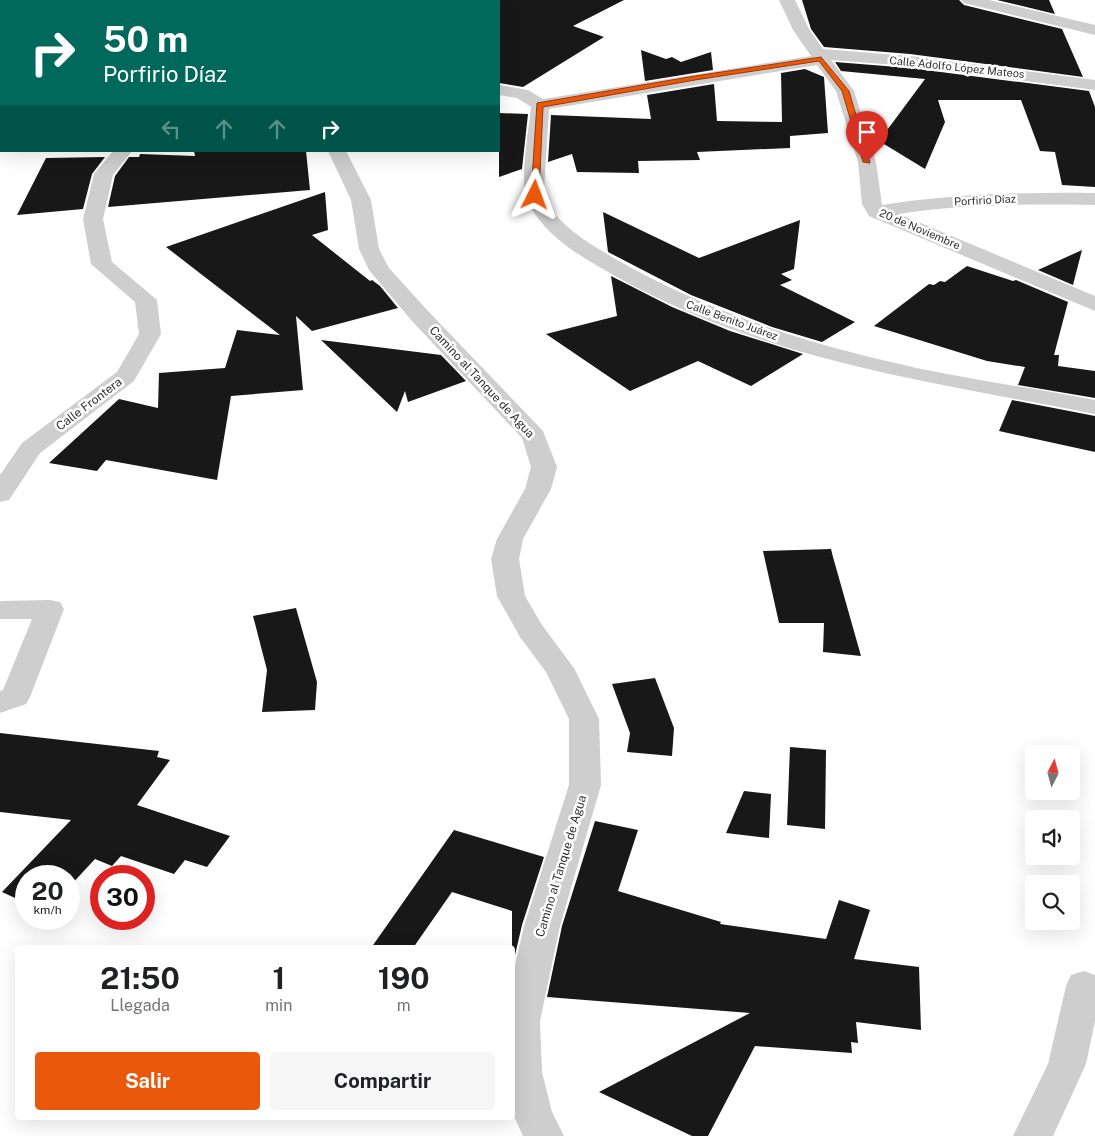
<!DOCTYPE html>
<html lang="es">
<meta charset="utf-8">
<style>
body{margin:0;font-family:"Public Sans",sans-serif;background:#f6f6f6;color:#202124;height:100vh;display:flex;flex-direction:column;font-size:19px;white-space:nowrap}
*{box-sizing:border-box;margin:0}
p{font-size:16px;color:#757577}
.icon{flex:none;width:28px;height:28px;fill:none;stroke:currentColor;stroke-width:2;stroke-linecap:round;stroke-linejoin:round}
.map{position:relative;flex:1;overflow:hidden}
.panel{position:absolute;left:15px;top:945px;width:500px;height:175px;display:flex;flex-direction:column;background:#fff;border-radius:5px;box-shadow:0 5px 20px #0002}
.panel>*{flex:none}
.guide{position:absolute;left:0px;top:0px;width:500px;height:152px;box-shadow:0 5px 20px #0002;background:#00695c;color:#fff;overflow:hidden}
.needle{width:32px;rotate:6deg}
.tools{position:absolute;left:1025px;top:745px;display:grid;gap:10px}
.tools a{display:grid;place-items:center;width:55px;height:55px;border-radius:5px;background:#fff;box-shadow:0 5px 20px #0002;font-size:25px}
.speed{position:absolute;left:15px;top:865px;display:flex;gap:10px;font-size:25px;font-weight:700;text-align:center}
.speed>*{display:grid;place-content:center;width:65px;height:65px;border-radius:50%;background:#fff;box-shadow:0 5px 20px #0002;line-height:1}
.speed small{font-size:12px;font-weight:400}
.speed .limit{border:8px solid #d22;background:#fff;color:#111}
.pin{position:absolute;display:grid;place-items:center;width:42px;height:42px;color:#fff;margin:-51px -21px;border-radius:50% 50% 50% 0;rotate:-45deg;box-shadow:0 0 5px #0007}
.pin .icon{rotate:45deg}
.me{position:absolute;width:55px;margin:-28px;rotate:3deg;stroke-linejoin:round;filter:drop-shadow(0 0 4px #0008)}
.turn{display:flex;align-items:center;gap:18px;height:105px;padding:0 20px;font-size:22px}
.turn .icon{width:65px;height:65px;stroke-width:2.5}
.turn b{display:block;font-size:35px;line-height:42px}
.lanes{display:flex;align-items:center;height:48px;padding:0 20px;background:#0003;justify-content:center;gap:25px;direction:ltr}
.lanes .off{opacity:.35}
.eta{display:flex;justify-content:space-evenly;align-items:center;height:85px;text-align:center}
.eta b{font-size:30px;font-weight:700;line-height:35px}
.button{display:flex;gap:10px;margin-top:auto;padding:10px 20px}
.button a{flex:1;height:58px;border-radius:5px;background:#ea580c;color:#fff;font-size:20px;font-weight:700;line-height:58px;text-align:center}
.button a+a{background:#f6f6f6;color:#202124}
.map>svg:first-child{display:block}
</style>
<div class="map">
<svg width="1095" height="1136" viewBox="0 0 1095 1136">
<rect width="100%" height="100%" fill="#fff"/>
<g fill="#181818">
<path d="M499 0H624L573 26 604 37 523 87 499 83Z"/>
<path d="M802 0H959L964 5 1062 29 1083 77 910 54 824 47 811 29Z"/>
<path d="M997 0H1049L1055 14Z"/>
<path d="M641 50 666 59 672 57 681 62 711 52 713 70 645 81Z"/>
<path d="M835 62 910 68 1089 91 1095 107V187L1062 185 1055 152 1040 151 1021 100H938L945 122 925 169 879 141 925 79 841 71Z"/>
<path d="M805 69 824 77 828 133 790 136V148L697 152 700 160 638 161 639 173 577 172 572 154 548 162 551 115 651 119 647 95 714 84 717 121 782 122 781 73Z"/>
<path d="M499 113 528 114 522 169 499 177Z"/>
<path d="M194 151H306L310 190 108 207 115 176 129 157H139L140 154 195 156Z"/>
<path d="M105 157 92 174 83 209 17 215 46 158Z"/>
<path d="M325 192 328 230 312 235 370 281 372 280 380 286 398 308 312 331 296 316 303 390 231 396 217 480 106 460 97 471 49 463 119 399 158 408 159 373 225 368 237 330 280 335 166 247Z"/>
<path d="M603 212 699 258 800 220 794 269 781 274 792 280 780 285 855 322 822 342 772 327 691 295 608 252Z"/>
<path d="M1082 250 1073 285 1038 270Z"/>
<path d="M967 266 1013 281 1016 280 1068 302 1054 355H1059L1058 366 1095 371V398L1018 385 1025 367 987 361 874 326 929 284 934 285 940 281 945 282Z"/>
<path d="M611 276 672 307 730 331 803 354 751 386 698 361 630 391 546 334 617 316Z"/>
<path d="M321 340 441 355 466 381 408 402 405 391 397 412Z"/>
<path d="M1012 400 1095 416V452L999 431Z"/>
<path d="M831 549 833 557 861 656 823 652 824 623H779L763 551Z"/>
<path d="M296 608 317 682 315 710 262 712 267 670 253 616Z"/>
<path d="M655 678 674 728 672 756 627 752 630 733 612 684Z"/>
<path d="M0 733 159 751 157 757 170 760 137 805 230 836 207 867 185 860 174 874 121 856 112 866 95 859 69 887V876H26V903L2 892 71 820 0 812Z"/>
<path d="M790 747 826 750 825 829 787 825Z"/>
<path d="M744 791 771 794 769 838 726 833Z"/>
<path d="M595 821 638 830 618 891 721 922 720 924 826 939 839 900 870 910 854 959 919 967 921 1030 856 1022 858 1043 851 1042 852 1053 755 1046 708 1136H692L599 1092 750 1013 547 997 562 926Z"/>
<path d="M454 830 544 857 522 925 512 968V911L452 892 413 948H371Z"/>
</g>
<g fill="none" stroke-linecap="round" stroke-linejoin="round">
<g fill="#cecece" fill-rule="evenodd">
<path d="M96 0H117L118 1H97Z"/>
<path d="M779 0H795L809 29 823 49 910 56 1095 80V90L910 66 831 60 854 91 876 162 882 205C953 194 1023 192 1095 193V205C1029 204 964 204 899 214L1095 296V311L869 216 862 204 858 162 836 91 817 65 549 109 544 189C548 220 587 242 612 257 713 316 827 350 942 373 993 383 1044 390 1095 400V414C927 381 767 361 615 276 582 257 541 235 526 197 520 180 529 127 531 107L517 98 499 95V85L528 90 543 99 811 56 793 30Z"/>
<path d="M961 0H989L1095 25V35L964 3Z"/>
<rect x="0" y="39" width="1" height="10"/>
<rect x="0" y="71" width="1" height="10"/>
<path d="M113 151H132L113 175 103 219 112 262 157 300 161 334 134 381 40 453 9 500 0 502V475L22 443 117 372 139 334 135 302 91 264 83 219 94 174Z"/>
<path d="M328 151H346L371 200 379 249 389 268 428 311 543 431 557 467 551 489 523 539 519 559 525 596 542 625 574 668 599 719 601 785 560 926 540 1021 542 1072 552 1112 564 1136H523L512 1112V978L524 926 569 785V719L546 672 520 637 497 596 491 559 497 539 525 489 531 467 522 438 412 321 369 270 359 249 351 200Z"/>
<path d="M50 600 60 602 64 609 30 697 26 704 0 713V691L3 690 32 619H0V601Z"/>
<path d="M1084 971 1095 975V1021L1086 1064 1053 1136H1013L1048 1064 1066 986 1071 975Z"/>
</g>
</g>
<path fill="#ea580c" stroke="#983908" d="M821 57 849 91 870 163 863 162 842 91 819 61 695 80 543 107 539 195 535 197 531 195 537 103 695 76Z"/>
<g text-anchor="middle" dominant-baseline="central" stroke-width="5" stroke-linejoin="round" paint-order="stroke">
<g font-size="11" fill="#313131" stroke="#fff">
<text transform="translate(957 67) rotate(6)">Calle Adolfo López Mateos</text>
<text transform="translate(985 200) rotate(-3)">Porfirio Díaz</text>
<text transform="translate(920 229) rotate(23)">20 de Noviembre</text>
<text transform="translate(732 320) rotate(20)">Calle Benito Juárez</text>
</g>
<g font-size="12" fill="#313131" stroke="#fff">
<text transform="translate(482 382) rotate(47)">Camino al Tanque de Agua</text>
<text transform="translate(89 404) rotate(-37)">Calle Frontera</text>
<text transform="translate(561 866) rotate(-73)">Camino al Tanque de Agua</text>
</g>
</g>
</svg>
<div class="tools">
<a><svg class="needle" viewBox="-14 -14 28 28"><path d="M0-13l5 13h-10z" fill="#e53935"/><path d="M0 13l5-13h-10z" fill="#757577"/></svg></a>
<a><svg class="icon" aria-label="sound" viewBox="0 0 24 24"><path d="M4 9h4l5-4v14l-5-4H4zM17 9q2 3 0 6"/></svg></a>
<a><svg class="icon" aria-label="search" viewBox="0 0 24 24"><circle cx="10" cy="10" r="6"/><path d="M15 15l6 6"/></svg></a>
</div>
<div class="speed"><div>20<small>km/h</small></div><div class="limit">30</div></div>
<div class="pin" style="left:867px;top:162px;background:#d93025"><svg class="icon" aria-label="arrive" viewBox="0 0 24 24"><path d="M6 21V4h12l-3 4 3 4H6"/></svg></div>
<svg class="me" style="left:535px;top:195px" viewBox="-20 -20 40 40"><path d="M0-17L14 15 0 8-14 15z" fill="#ea580c" stroke="#fff" stroke-width="4"/></svg>
<div class="guide">
<div class="turn"><svg class="icon" aria-label="right" viewBox="0 0 24 24"><path d="M7 20v-9h11M14 6l5 5-5 5"/></svg><div><b>50 m</b>Porfirio Díaz</div></div>
<div class="lanes"><svg class="icon off" aria-label="left" viewBox="0 0 24 24"><path d="M17 20v-9H6M10 6l-5 5 5 5"/></svg><svg class="icon off" aria-label="ahead" viewBox="0 0 24 24"><path d="M12 20V5M6 11l6-6 6 6"/></svg><svg class="icon off" aria-label="ahead" viewBox="0 0 24 24"><path d="M12 20V5M6 11l6-6 6 6"/></svg><svg class="icon" aria-label="right" viewBox="0 0 24 24"><path d="M7 20v-9h11M14 6l5 5-5 5"/></svg></div>
</div>
<section class="panel">
<div class="eta">
<div><b>21:50</b><p>Llegada</p></div>
<div><b>1</b><p>min</p></div>
<div><b>190</b><p>m</p></div>
</div>
<div class="button"><a>Salir</a><a>Compartir</a></div>
</section>
</div>
